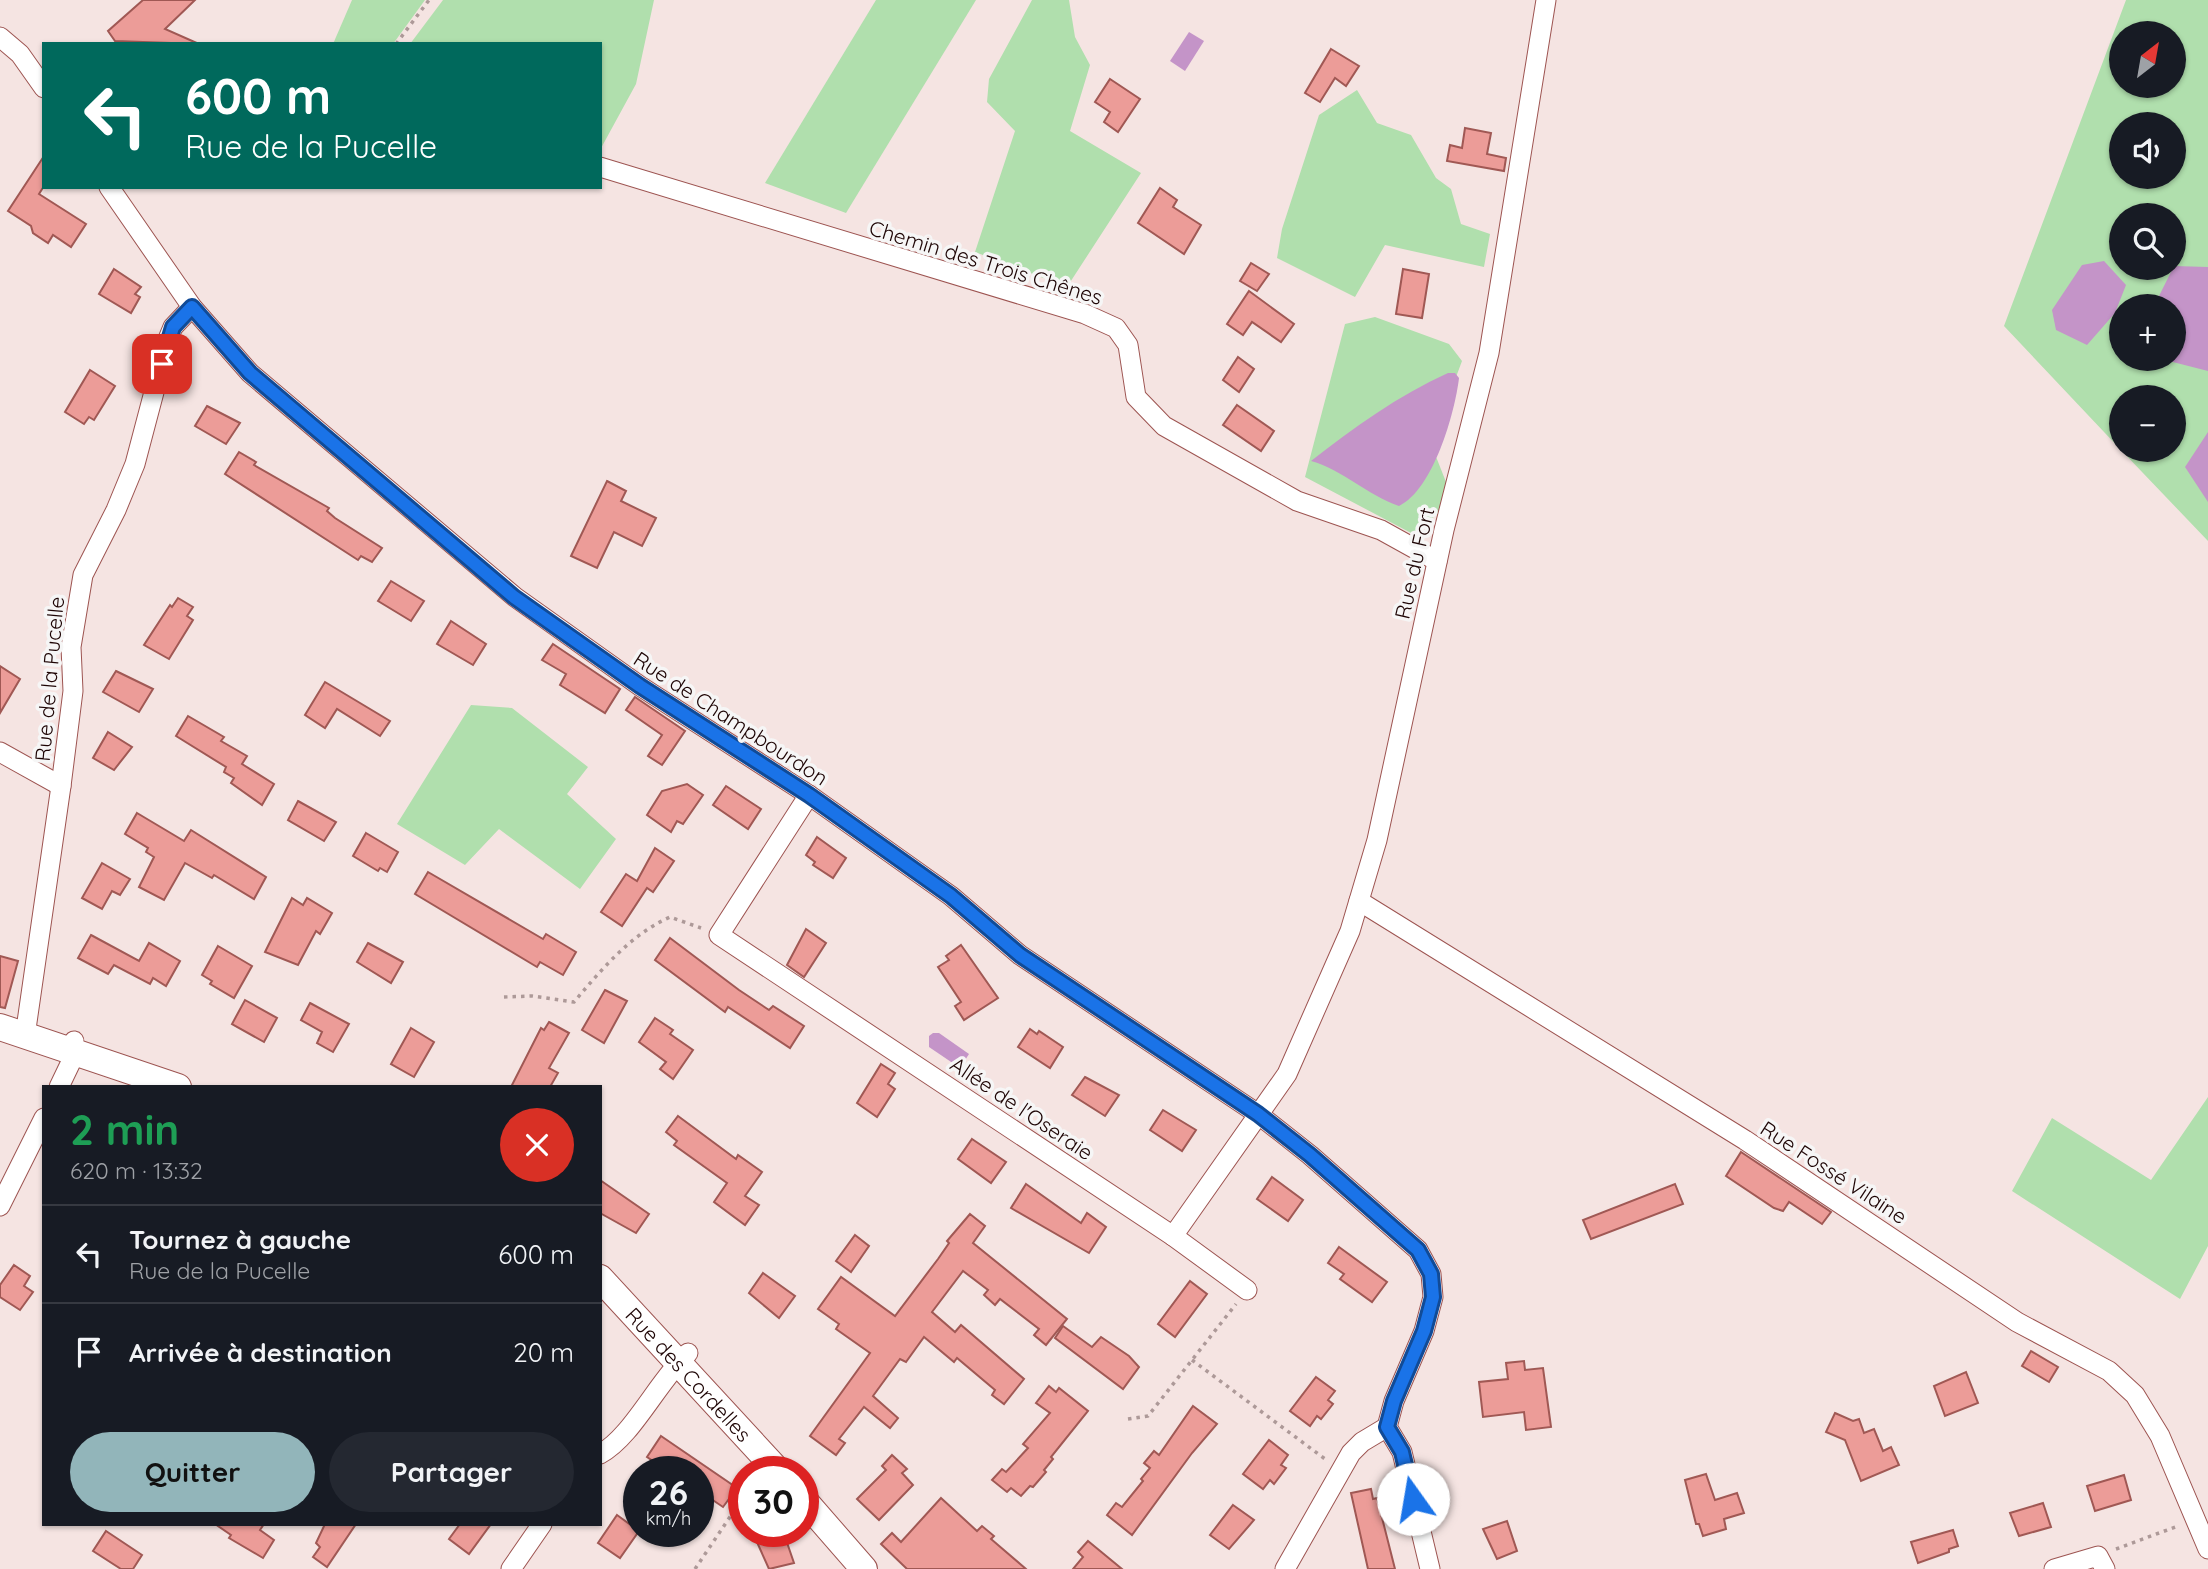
<!DOCTYPE html>
<html lang="fr">
<meta charset="utf-8">
<style>
body{margin:0;font-family:Quicksand,sans-serif;background:#242831;color:#f1f3f6;height:100vh;display:flex;flex-direction:column;font-size:26px;white-space:nowrap}
*{box-sizing:border-box;margin:0}
p{font-size:23px;color:#9ea1a6}
.icon{flex:none;width:38px;height:38px;fill:none;stroke:currentColor;stroke-width:2;stroke-linecap:round;stroke-linejoin:round}
.map{position:relative;flex:1;overflow:hidden}
.drawer{position:absolute;left:42px;top:1085px;width:560px;height:441px;display:flex;flex-direction:column;background:#171b24;border-radius:0px;box-shadow:0 2px 5px #0004}
.drawer>*{flex:none}
.hud{position:absolute;left:42px;top:42px;width:560px;height:147px;border-radius:0px;box-shadow:0 2px 5px #0004;background:#00695c;color:#fff;overflow:hidden}
.needle{width:46px;rotate:31deg}
.controls{position:absolute;left:2109px;top:21px;display:grid;gap:14px}
.controls a{display:grid;place-items:center;width:77px;height:77px;border-radius:50%;background:#171b24;box-shadow:0 2px 5px #0004;font-size:35px}
.speed{position:absolute;left:623px;top:1456px;display:flex;gap:14px;font-size:35px;font-weight:700;text-align:center}
.speed>*{display:grid;place-content:center;width:91px;height:91px;border-radius:50%;background:#171b24;box-shadow:0 2px 5px #0004;line-height:1}
.speed small{font-size:18px;font-weight:400}
.speed .limit{border:10px solid #d22;background:#fff;color:#111}
.pin{position:absolute;display:grid;place-items:center;width:60px;height:60px;color:#fff;margin:-30px;border-radius:14px;box-shadow:0 4px 10px #0006}
.me{position:absolute;width:77px;margin:-38px;rotate:347deg;stroke-linejoin:round;filter:drop-shadow(0 0 5px #0008)}
.turn{display:flex;align-items:center;gap:24px;height:147px;padding:0 28px;font-size:32px}
.turn .icon{width:91px;height:91px;stroke-width:2.5}
.turn b{display:block;font-size:49px;line-height:60px}
.round{display:grid;place-items:center;flex:none;width:74px;height:74px;border-radius:37px;background:#242831}
.overview{display:flex;align-items:center;justify-content:space-between;height:119px;padding:0 28px}
h1{font-size:42px;font-weight:800;line-height:52px;color:#1e9e55}
.action{display:flex;gap:14px;margin-top:auto;padding:14px 28px}
.action a{flex:1;height:80px;border-radius:42px;background:#92b5ba;color:#111;font-size:28px;font-weight:800;line-height:80px;text-align:center}
.action a+a{background:#242831;color:#f1f3f6}
ul{padding:0;list-style:none}
li{display:flex;align-items:center;gap:21px;height:98px;padding:0 28px;border-top:2px solid #363941}
li div{flex:1}
li b{display:block;font-size:26px}
li em{font-style:normal}
.map>svg:first-child{display:block}
</style>
<div class="map">
<svg width="2208" height="1569" viewBox="0 0 2208 1569">
<rect width="100%" height="100%" fill="#f5e4e2"/>
<g fill="#b0dfad" fill-rule="evenodd">
<path d="M352 0H425L393 44H333Z"/>
<path d="M443 0H654L636 84 600 150V44H410Z"/>
<path d="M876 0H976L846 213 765 183Z"/>
<path d="M1032 0H1069L1075 37 1090 65 1070 131 1141 173 1067 287 975 252 1015 131 987 102 989 79Z"/>
<path d="M2126 0H2208V541L2121 450H2174V397H2121V450L2004 326ZM2121 33H2174V86H2121ZM2121 124H2174V177H2121ZM2121 215H2174V268H2121ZM2121 306H2174V359H2121Z"/>
<path d="M1357 90 1377 123 1411 135 1436 178 1451 189 1461 224 1490 234 1484 267 1385 245 1355 297 1277 258 1282 229 1319 115Z"/>
<path d="M1375 317 1449 344 1462 361 1431 444 1446 482 1441 511 1413 534 1305 477 1345 324Z"/>
<path d="M471 705 512 708 588 767 567 794 616 839 580 889 499 829 465 865 397 824Z"/>
<path d="M2208 1097V1246L2180 1299 2012 1191 2052 1118 2151 1180Z"/>
</g>
<g fill="#c494c8">
<path d="M1189 32 1204 41 1185 71 1170 61Z"/>
<path d="M2104 261 2126 285 2115 313 2087 345 2056 330 2052 310 2082 265Z"/>
<path d="M2174 266 2208 267V371L2165 360 2174 359V306L2155 304Z"/>
<path d="M1448 373H1455L1459 378C1455 413 1433 490 1399 506 1367 495 1343 470 1311 461 1353 428 1399 395 1448 373Z"/>
<path d="M2208 432V502L2185 467Z"/>
<path d="M933 1033H939L969 1054 960 1068 929 1047V1036Z"/>
</g>
<g fill="#ec9c98" stroke="#a05854" stroke-width="2">
<path d="M143 0H195L165 29 199 44 115 41 108 31Z"/>
<path d="M1331 49 1359 66 1346 86 1335 78 1320 102 1305 93Z"/>
<path d="M1110 79 1140 99 1118 132 1104 122 1110 112 1095 102Z"/>
<path d="M1465 128 1491 133 1487 154 1506 158 1504 171 1447 161 1450 145 1462 148Z"/>
<path d="M44 156V186L39 194 86 224 71 247 53 235 48 243 33 233 31 226 8 211Z"/>
<path d="M1160 188 1177 200 1173 207 1201 225 1184 254 1138 223Z"/>
<path d="M1251 263 1269 274 1257 291 1240 281Z"/>
<path d="M114 269 141 287 135 294 140 297 131 313 99 294Z"/>
<path d="M1403 269 1429 274 1422 318 1396 314Z"/>
<path d="M1249 291 1294 324 1281 342 1252 322 1243 335 1227 324Z"/>
<path d="M1238 357 1254 369 1239 392 1223 380Z"/>
<path d="M90 370 115 386 94 420 89 417 84 424 65 412Z"/>
<path d="M1237 405 1274 431 1261 451 1223 425Z"/>
<path d="M207 406 240 423 226 444 195 426Z"/>
<path d="M239 452 256 462 254 465 329 508 327 511 335 518 382 548 372 562 361 556 358 560 225 474Z"/>
<path d="M607 481 626 491 621 501 656 518 642 546 614 532 597 568 571 556Z"/>
<path d="M391 581 424 601 411 621 378 601Z"/>
<path d="M178 598 193 607 187 616 193 620 169 659 144 645 170 605 172 607Z"/>
<path d="M451 621 486 644 473 665 437 644Z"/>
<path d="M553 644 620 689 605 713 560 685 566 674 542 660Z"/>
<path d="M0 666 20 679 0 713Z"/>
<path d="M116 671 153 689 139 712 103 692Z"/>
<path d="M325 682 390 721 380 736 337 709 325 728 305 715Z"/>
<path d="M635 697 685 731 662 765 648 756 662 735 626 710Z"/>
<path d="M188 716 224 737 221 741 247 756 242 764 274 784 262 805 231 783 234 778 224 772 226 767 176 736Z"/>
<path d="M108 732 132 747 114 770 93 758Z"/>
<path d="M687 784 703 795 683 824 677 821 671 832 647 815 662 791Z"/>
<path d="M726 786 761 809 748 829 713 805Z"/>
<path d="M298 801 336 822 324 841 288 820Z"/>
<path d="M137 813 184 841 191 830 266 877 254 899 214 875 212 878 185 863 164 900 139 887 154 857 146 852 148 848 125 834Z"/>
<path d="M366 833 398 852 387 872 380 868 378 871 353 856Z"/>
<path d="M817 837 846 858 833 878 813 865 815 862 806 855Z"/>
<path d="M655 848 674 861 653 892 647 888 622 926 601 912 626 874 637 881Z"/>
<path d="M102 863 130 879 120 895 112 891 102 909 82 898Z"/>
<path d="M428 872 543 939 546 934 576 952 563 975 540 962 537 967 415 894Z"/>
<path d="M292 898 303 905 307 898 332 913 320 934 316 931 298 965 265 952Z"/>
<path d="M806 929 826 943 804 977 787 965Z"/>
<path d="M91 935 139 961 149 943 180 961 166 986 153 978 150 984 114 965 108 974 78 958Z"/>
<path d="M670 938 739 990 769 1010 773 1006 804 1026 790 1048 728 1007 725 1012 655 960Z"/>
<path d="M368 943 403 962 391 983 357 962Z"/>
<path d="M961 945 998 998 964 1020 955 1006 961 1002 938 967 949 960 946 956Z"/>
<path d="M218 946 252 966 234 998 210 984 212 981 202 975Z"/>
<path d="M0 956 18 961 5 1008 0 1007Z"/>
<path d="M605 990 627 1001 604 1043 582 1030Z"/>
<path d="M245 1000 277 1018 264 1042 232 1024Z"/>
<path d="M310 1003 349 1024 333 1052 317 1043 322 1032 301 1020Z"/>
<path d="M655 1018 673 1030 670 1034 693 1050 673 1079 660 1069 666 1062 639 1042Z"/>
<path d="M549 1022 569 1033 549 1068 558 1073 550 1087H511L541 1028 544 1030Z"/>
<path d="M411 1028 434 1042 414 1077 391 1064Z"/>
<path d="M1030 1029 1037 1034 1039 1031 1063 1047 1050 1068 1018 1047Z"/>
<path d="M881 1064 895 1073 888 1084 895 1089 877 1117 857 1103Z"/>
<path d="M1085 1077 1119 1095 1105 1116 1072 1095Z"/>
<path d="M1163 1110 1196 1130 1182 1151 1150 1130Z"/>
<path d="M678 1116 736 1159 738 1155 762 1172 745 1196 759 1205 745 1225 714 1202 727 1183 674 1145 677 1141 666 1132Z"/>
<path d="M972 1139 1006 1162 991 1183 958 1159Z"/>
<path d="M1741 1152 1831 1212 1822 1224 1789 1202 1783 1211 1774 1208 1726 1176Z"/>
<path d="M1272 1177 1303 1200 1288 1221 1257 1199Z"/>
<path d="M600 1180 649 1214 636 1233 600 1213Z"/>
<path d="M1026 1184 1081 1223 1087 1213 1106 1227 1089 1253 1011 1208Z"/>
<path d="M1675 1184 1683 1204 1591 1239 1583 1220Z"/>
<path d="M970 1214 985 1226 973 1243 1067 1319 1046 1345 1034 1335 1039 1329 1000 1299 995 1305 984 1295 988 1290 963 1271 932 1312 955 1332 961 1325 1024 1379 1004 1404 992 1395 995 1390 957 1358 954 1362 924 1337 906 1362 900 1359 873 1396 898 1418 890 1428 864 1407 839 1439 845 1443 836 1455 810 1436 870 1353 836 1329 839 1324 818 1309 841 1277 895 1316 938 1259 949 1243 947 1241Z"/>
<path d="M855 1235 869 1246 851 1272 836 1261Z"/>
<path d="M1339 1247 1387 1282 1372 1302 1340 1279 1344 1274 1328 1263Z"/>
<path d="M14 1265 30 1276 24 1286 33 1292 20 1310 0 1297V1285Z"/>
<path d="M763 1273 795 1296 779 1318 749 1293Z"/>
<path d="M1190 1281 1207 1294 1175 1337 1158 1324Z"/>
<path d="M1063 1326 1092 1347 1101 1337 1129 1356 1139 1367 1123 1389 1055 1338Z"/>
<path d="M2031 1351 2058 1367 2049 1382 2022 1366Z"/>
<path d="M1524 1361 1525 1370 1543 1368 1551 1427 1526 1430 1524 1412 1483 1417 1479 1382 1508 1379 1506 1363Z"/>
<path d="M1966 1372 1978 1403 1945 1416 1934 1386Z"/>
<path d="M1316 1377 1335 1391 1328 1400 1333 1404 1321 1419 1317 1416 1310 1426 1290 1411Z"/>
<path d="M1049 1386 1056 1392 1059 1388 1088 1411 1051 1457 1053 1459 1044 1470 1046 1472 1033 1487 1030 1486 1021 1496 1011 1488 1007 1492 992 1480 1002 1469 1006 1472 1028 1448 1023 1444 1050 1413 1036 1403Z"/>
<path d="M1193 1406 1217 1424 1192 1453 1132 1535 1107 1515 1116 1503 1122 1507 1143 1481 1141 1479 1150 1468 1144 1463 1154 1451 1159 1455Z"/>
<path d="M1835 1413 1853 1421 1859 1419 1864 1433 1874 1429 1883 1451 1891 1447 1899 1465 1861 1481 1845 1440 1826 1432Z"/>
<path d="M661 1436 737 1488 723 1507 698 1490V1472H669L647 1457Z"/>
<path d="M1269 1440 1288 1455 1281 1465 1286 1468 1274 1484 1270 1480 1263 1489 1243 1474Z"/>
<path d="M892 1455 907 1469 902 1473 913 1485 879 1520 857 1499 886 1470 882 1466Z"/>
<path d="M1706 1474 1715 1500 1737 1493 1744 1513 1724 1519 1726 1529 1703 1536 1699 1524H1696L1685 1480Z"/>
<path d="M2124 1475 2131 1500 2095 1511 2087 1486Z"/>
<path d="M1371 1489 1373 1499 1377 1498 1395 1569H1368L1351 1493Z"/>
<path d="M941 1498 977 1531 982 1526 994 1536 991 1539 1026 1569H907L881 1544 892 1533 901 1542Z"/>
<path d="M2043 1503 2051 1527 2019 1536 2010 1513Z"/>
<path d="M1233 1505 1254 1520 1229 1549 1210 1535Z"/>
<path d="M617 1515 639 1531 620 1558 598 1543Z"/>
<path d="M1507 1521 1517 1551 1497 1559 1483 1529Z"/>
<path d="M215 1524H264L260 1530 274 1540 263 1558 229 1538 231 1535Z"/>
<path d="M325 1524H356L327 1567 313 1557 320 1547 316 1543Z"/>
<path d="M460 1524H491L469 1554 449 1539Z"/>
<path d="M1953 1530 1958 1546 1949 1549V1552L1918 1563 1911 1542Z"/>
<path d="M106 1531 142 1555 133 1569H121L93 1551Z"/>
<path d="M752 1531H783L794 1563 769 1569Z"/>
<path d="M1088 1541 1122 1569H1073L1083 1557 1078 1552Z"/>
</g>
<g fill="none" stroke-linecap="round" stroke-linejoin="round">
<g stroke="#9d5451" stroke-width="21">
<g id="street">
<path d="M0 37 20 54 44 88"/>
<path d="M600 167 1085 314 1116 328 1128 345 1136 397 1164 426 1297 501 1381 530 1437 561"/>
<path d="M109 187 192 307 250 373 515 597 640 686 809 795 951 896 1020 955 1258 1114 1310 1155 1418 1250 1431 1274 1433 1297 1424 1331 1394 1401 1387 1427 1402 1452 1430 1569"/>
<path d="M0 752 61 786"/>
<path d="M809 795 719 935 1173 1236 1287 1074 1350 931 1377 840 1444 530 1489 353 1546 0"/>
<path d="M1359 901 1745 1140 2017 1322 2109 1371 2135 1395 2160 1436 2208 1549"/>
<path d="M25 1036 61 786 73 691 71 647 83 575 116 510 135 464 168 339 173 327 192 307"/>
<path d="M59 1087 71 1062 74 1041"/>
<path d="M0 1206 44 1118"/>
<path d="M1173 1236 1247 1290"/>
<path d="M600 1454C632 1437 658 1381 688 1353"/>
<path d="M511 1569 542 1524"/>
<path d="M1285 1569 1351 1453 1362 1442 1387 1427"/>
<path d="M2054 1569 2098 1556 2105 1569"/>
</g>
</g>
<g stroke="#9d5451" stroke-width="28">
<g id="secondary">
<path d="M0 1027 178 1087"/>
<path id="s1" d="M600 1278 779 1472"/>
<path d="M803 1499 864 1569"/>
</g>
</g>
<g stroke="#ad9998" stroke-width="3.5" stroke-dasharray="3.5 5" stroke-linecap="butt">
<path d="M396 44 429 0"/>
<path d="M504 997 532 996 574 1002C602 969 630 935 670 917L701 928"/>
<path d="M1192 1360 1325 1459"/>
<path d="M1128 1419 1148 1416 1236 1304"/>
<path d="M2116 1549 2178 1526"/>
<path d="M695 1569 744 1496"/>
</g>
<use href="#street" stroke="#fff" stroke-width="19"/>
<use href="#secondary" stroke="#fff" stroke-width="26"/>
</g>
<g fill="none" stroke-linecap="round" stroke-linejoin="round">
<g stroke="#114b97" stroke-width="18">
<path id="route" d="M162 364 173 327 192 307 250 373 514 597 640 686 809 795 951 896 1020 955 1258 1114 1310 1155 1418 1250 1431 1274 1433 1297 1424 1331 1394 1401 1387 1427 1402 1452 1413 1499"/>
</g>
<use href="#route" stroke="#1a73e8" stroke-width="12"/>
</g>
<g text-anchor="middle" dominant-baseline="central" stroke-width="7" stroke-linejoin="round" paint-order="stroke">
<g font-size="21" fill="#1d0404" stroke="#f6f6f6">
<text transform="translate(986 262) rotate(17)">Chemin des Trois Chênes</text>
<text transform="translate(1414 563) rotate(-77)">Rue du Fort</text>
<text transform="translate(49 679) rotate(-85)">Rue de la Pucelle</text>
<text transform="translate(731 718) rotate(33)">Rue de Champbourdon</text>
<text transform="translate(1022 1108) rotate(34)">Allée de l'Oseraie</text>
<text transform="translate(1834 1172) rotate(33)">Rue Fossé Vilaine</text>
<text stroke="none"><textPath href="#s1" startOffset="131">Rue des Cordelles</textPath></text>
</g>
</g>
</svg>
<div class="controls">
<a><svg class="needle" viewBox="-14 -14 28 28"><path d="M0-13l5 13h-10z" fill="#e53935"/><path d="M0 13l5-13h-10z" fill="#9ea1a6"/></svg></a>
<a><svg class="icon" aria-label="sound" viewBox="0 0 24 24"><path d="M4 9h4l5-4v14l-5-4H4zM17 9q2 3 0 6"/></svg></a>
<a><svg class="icon" aria-label="search" viewBox="0 0 24 24"><circle cx="10" cy="10" r="6"/><path d="M15 15l6 6"/></svg></a>
<a>+</a>
<a>−</a>
</div>
<div class="speed"><div>26<small>km/h</small></div><div class="limit">30</div></div>
<div class="pin" style="left:162px;top:364px;background:#d93025"><svg class="icon" aria-label="arrive" viewBox="0 0 24 24"><path d="M6 21V4h12l-3 4 3 4H6"/></svg></div>
<svg class="me" style="left:1413px;top:1499px" viewBox="-20 -20 40 40"><circle r="19" fill="#fff"/><path d="M0-13L10 11 0 6-10 11z" fill="#1a73e8"/></svg>
<div class="hud">
<div class="turn"><svg class="icon" aria-label="left" viewBox="0 0 24 24"><path d="M17 20v-9H6M10 6l-5 5 5 5"/></svg><div><b>600 m</b>Rue de la Pucelle</div></div>
</div>
<section class="drawer">
<div class="overview"><div><h1>2 min</h1><p>620 m · 13:32</p></div><a class="round" style="background:#d93025;color:#fff"><svg class="icon" aria-label="close" viewBox="0 0 24 24"><path d="M6 6l12 12M18 6L6 18"/></svg></a></div>
<ul>
<li><svg class="icon" aria-label="left" viewBox="0 0 24 24"><path d="M17 20v-9H6M10 6l-5 5 5 5"/></svg><div><b>Tournez à gauche</b><p>Rue de la Pucelle</p></div><em>600 m</em></li>
<li><svg class="icon" aria-label="arrive" viewBox="0 0 24 24"><path d="M6 21V4h12l-3 4 3 4H6"/></svg><div><b>Arrivée à destination</b></div><em>20 m</em></li>
</ul>
<div class="action"><a>Quitter</a><a>Partager</a></div>
</section>
</div>
